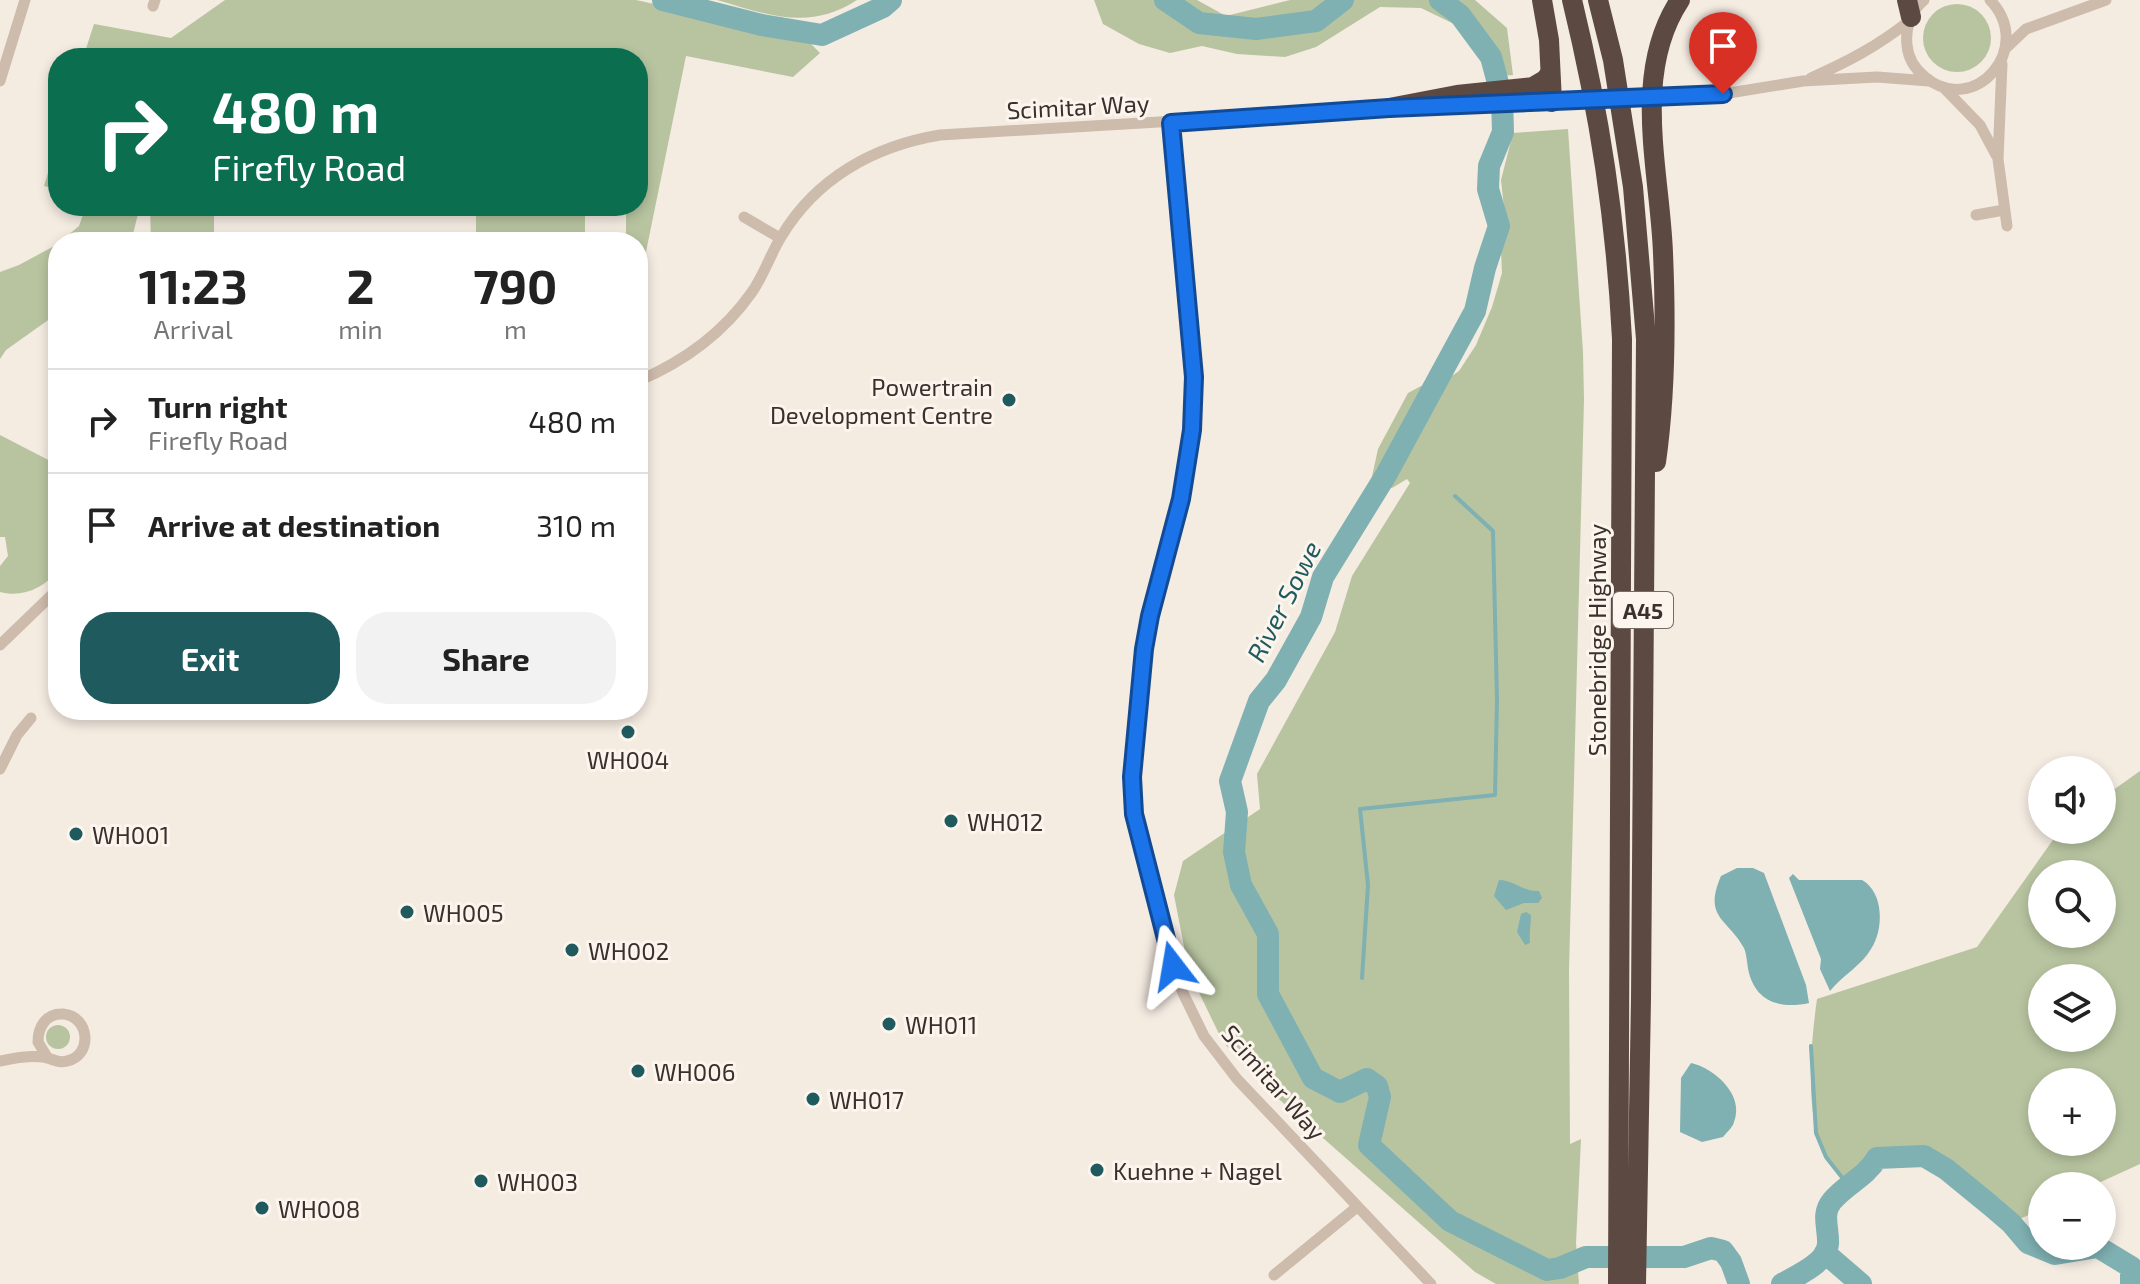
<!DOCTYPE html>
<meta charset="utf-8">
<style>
body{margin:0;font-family:"Exo 2",sans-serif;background:#f2f2f2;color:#222;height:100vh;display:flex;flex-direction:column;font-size:30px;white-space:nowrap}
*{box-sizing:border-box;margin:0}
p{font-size:26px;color:#767676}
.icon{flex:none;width:44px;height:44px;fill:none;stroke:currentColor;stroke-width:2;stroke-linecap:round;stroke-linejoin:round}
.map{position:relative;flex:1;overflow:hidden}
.details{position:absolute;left:48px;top:232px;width:600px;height:488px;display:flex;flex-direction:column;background:#fff;border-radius:32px;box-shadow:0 4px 12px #0003}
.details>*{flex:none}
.hud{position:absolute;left:48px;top:48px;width:600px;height:168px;border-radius:32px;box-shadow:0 4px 12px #0003;background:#0b6e4f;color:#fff;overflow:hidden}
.controls{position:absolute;left:2028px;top:756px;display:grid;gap:16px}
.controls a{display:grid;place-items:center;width:88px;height:88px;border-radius:50%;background:#fff;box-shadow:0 4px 12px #0003;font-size:40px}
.pin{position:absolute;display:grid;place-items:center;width:68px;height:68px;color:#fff;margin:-82px -34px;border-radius:50% 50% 50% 0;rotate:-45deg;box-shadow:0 0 8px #0007}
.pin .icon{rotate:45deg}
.me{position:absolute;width:88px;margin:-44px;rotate:346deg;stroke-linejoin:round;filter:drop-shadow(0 0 6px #0008)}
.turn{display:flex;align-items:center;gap:28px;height:168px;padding:0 32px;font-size:36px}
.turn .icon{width:104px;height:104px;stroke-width:2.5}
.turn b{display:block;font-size:56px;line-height:68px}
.eta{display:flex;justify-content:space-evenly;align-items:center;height:136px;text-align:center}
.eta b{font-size:48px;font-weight:700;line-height:56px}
.button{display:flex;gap:16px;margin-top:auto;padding:16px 32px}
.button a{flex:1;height:92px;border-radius:32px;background:#1f5a5e;color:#fff;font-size:32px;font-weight:700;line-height:92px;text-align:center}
.button a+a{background:#f2f2f2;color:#222}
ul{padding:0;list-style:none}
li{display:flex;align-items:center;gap:24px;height:104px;padding:0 32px;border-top:2px solid #e0e0e0}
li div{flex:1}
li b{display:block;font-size:30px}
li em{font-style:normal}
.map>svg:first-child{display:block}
</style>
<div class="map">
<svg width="2140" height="1284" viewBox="0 0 2140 1284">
<rect width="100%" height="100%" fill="#f4ebe1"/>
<g fill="#b8c4a0" fill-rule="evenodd">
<path d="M225 0H636L804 37 820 53 793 77 686 56 638 291V242H626V206H638V58H83L94 24 171 38Z"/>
<path d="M717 0H857C810 31 768 15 717 0Z"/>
<path d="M1094 0H1197L1226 16 1290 0H1475L1507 28 1513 75 1502 76 1485 54 1454 24 1421 8 1380 7 1316 47 1285 57 1237 54 1202 46 1170 53 1139 44 1103 24Z"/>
<circle cx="1957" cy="38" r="34"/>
<path d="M1568 129 1583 352 1584 400 1569 970 1570 1144 1581 1139 1576 1243 1579 1284H1496L1475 1272 1263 1085 1223 1042 1189 972 1174 895 1183 861 1260 809 1257 774 1335 632 1352 576 1410 483 1407 479 1392 488 1371 481 1378 449 1408 393 1421 386 1446 380 1459 371 1476 345 1492 307 1502 273 1501 249 1506 226 1501 180 1513 133Z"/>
<path d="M58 140V190L44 186Z"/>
<path d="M86 206H140L131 242H60L79 226Z"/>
<path d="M214 206V242H151L150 208Z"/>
<rect x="476" y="206" width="109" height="36"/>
<path d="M58 244V313L6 350 0 359V272L19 265Z"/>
<path d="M0 435 58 465V571C43 588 23 598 0 592V566L8 556 5 537H0Z"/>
<path d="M2140 771V1164L2092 1186H2042V1209L2011 1223 1946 1169 1924 1156 1877 1158 1868 1172 1848 1185C1841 1176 1831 1166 1825 1156 1804 1116 1811 1042 1817 999L1977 947 2060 830H2102V798ZM2042 874H2102V934H2042ZM2042 978H2102V1038H2042ZM2042 1082H2102V1142H2042Z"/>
<circle cx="58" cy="1037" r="12"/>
</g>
<g fill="#7fb0b2">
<path d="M1737 868H1753L1764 873 1806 985 1809 1003C1782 1009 1757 1003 1749 973 1747 965 1747 955 1744 948 1727 918 1703 918 1721 876Z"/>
<path d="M1793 874 1799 880H1862C1884 892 1884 930 1871 949 1862 965 1842 976 1830 991L1820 969 1821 959 1789 878Z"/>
<path d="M1499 880C1514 880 1523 892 1539 891L1542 898 1538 903H1524L1506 910 1494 896Z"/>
<path d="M1526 912 1531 915C1531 924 1529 933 1530 943L1525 945 1517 932 1521 914Z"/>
<path d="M1691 1063C1714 1068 1745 1095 1734 1122 1733 1127 1726 1133 1723 1137L1702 1142 1680 1132 1681 1078Z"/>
</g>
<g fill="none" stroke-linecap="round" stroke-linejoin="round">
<g stroke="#7fb0b2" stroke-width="4">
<path d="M1362 978 1368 885 1360 809 1495 795 1497 700 1493 531 1455 496"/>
<path d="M1811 1046 1816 1133 1826 1157 1848 1185"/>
</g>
<g stroke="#7fb0b2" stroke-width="22">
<path d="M663 0 762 25 822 35 883 7 891 0"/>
<path d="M1165 0 1199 23 1256 29 1316 21 1343 0"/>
<path d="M1440 0 1460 15 1491 57 1502 98 1503 132 1489 166 1488 189 1499 226 1485 268 1475 311 1386 475 1323 577 1311 617 1276 680 1259 701 1230 781 1237 812 1234 852 1241 885 1268 934V994L1313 1078 1340 1092 1367 1079 1377 1086 1380 1097 1369 1145 1450 1221 1547 1270 1560 1268 1586 1257H1684L1711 1248 1723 1251 1731 1262 1739 1284"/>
<path d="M1825 1253 1861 1284"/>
<path d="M1782 1284C1796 1276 1827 1263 1828 1244 1829 1229 1821 1214 1832 1201 1846 1184 1866 1177 1877 1158L1924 1156 1946 1169 1990 1205 2011 1223 2028 1243 2055 1254 2098 1247 2131 1267V1284"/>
</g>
<g stroke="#cdbbac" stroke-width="11">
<path d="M1924 0C1911 11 1905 28 1907 45 1908 58 1915 69 1925 77 1974 118 2036 48 1990 0"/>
<path d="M153 6 155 0"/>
<path d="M2006 48 2026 29 2106 0"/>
<path d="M2002 64 1998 159 2007 226"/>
<path d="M1811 78C1847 62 1878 46 1909 21"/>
<path d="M0 81 25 0"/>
<path d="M1943 87 1980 125 1996 155"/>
<path d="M1723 94 1803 81 1877 77 1929 81"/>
<path d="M1434 107 1556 102"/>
<path d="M1171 123 1194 377 1192 430 1181 499 1150 616 1144 649 1132 777 1134 814 1173 966 1183 993 1204 1036 1237 1079 1431 1284"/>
<path d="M1976 215 2004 210"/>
<path d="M744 217 780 238"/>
<path d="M638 381C683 362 724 332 752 292 764 275 770 255 781 237 816 178 874 146 940 135L1392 108"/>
<path d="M0 645 58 589"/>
<path d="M0 769 17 735 31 718"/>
<path d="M0 1061C14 1058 29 1055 43 1057 52 1058 58 1064 67 1061 93 1056 90 1016 63 1014 46 1013 38 1027 38 1042L47 1057"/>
<path d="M1274 1275 1357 1207"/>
</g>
<g stroke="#5c4a42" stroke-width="20">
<path d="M1542 0 1549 40 1552 102"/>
<path d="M1572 0C1600 115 1616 221 1622 339L1618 1284"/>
<path d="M1598 0 1613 60 1633 187 1646 339 1641 999 1636 1284"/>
<path d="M1907 0 1911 17"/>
<path d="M1389 108 1457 95 1533 87 1545 80 1550 74"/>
<path d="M1656 462C1666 392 1666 323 1663 253 1660 171 1631 74 1680 0"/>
</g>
<path stroke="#cdbbac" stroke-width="11" d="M1569 102 1723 94"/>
</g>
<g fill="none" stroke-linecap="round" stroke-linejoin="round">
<g stroke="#114b97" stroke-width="20">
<path id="route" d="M1173 966 1134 814 1132 777 1144 649 1150 616 1181 499 1192 430 1194 377 1171 123 1389 108 1723 94"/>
</g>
<use href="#route" stroke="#1a73e8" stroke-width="14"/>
</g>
<g fill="#1f5a5e" stroke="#fbf5ee" stroke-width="3">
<circle cx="1009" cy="400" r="8"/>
<circle cx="628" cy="732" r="8"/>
<circle cx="951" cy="821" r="8"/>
<circle cx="76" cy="834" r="8"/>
<circle cx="407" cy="912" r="8"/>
<circle cx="572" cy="950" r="8"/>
<circle cx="889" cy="1024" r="8"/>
<circle cx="638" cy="1071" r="8"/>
<circle cx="813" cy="1099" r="8"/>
<circle cx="1097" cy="1170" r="8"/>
<circle cx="481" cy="1181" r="8"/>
<circle cx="262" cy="1208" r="8"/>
</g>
<g text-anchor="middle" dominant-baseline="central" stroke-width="6" stroke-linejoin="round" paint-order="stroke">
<rect fill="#fbf5ee" stroke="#756b66" stroke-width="2" x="1613" y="592" width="60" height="36" rx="6"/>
<g font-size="22" font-weight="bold" fill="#3b302b">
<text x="1643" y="610">A45</text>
</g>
<g font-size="24" fill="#3b302b" stroke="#fbf5ee">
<text transform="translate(1078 106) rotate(-3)">Scimitar Way</text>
<text transform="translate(1596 640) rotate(-90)">Stonebridge Highway</text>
<text transform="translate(1274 1082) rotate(49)">Scimitar Way</text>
</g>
<g font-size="24" fill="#3b302b" stroke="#fbf5ee" text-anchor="start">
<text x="993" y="386" text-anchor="end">Powertrain<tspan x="993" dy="28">Development Centre</tspan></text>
<text x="628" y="759" text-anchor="middle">WH004</text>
<text x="967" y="821">WH012</text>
<text x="92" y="834">WH001</text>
<text x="423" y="912">WH005</text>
<text x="588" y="950">WH002</text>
<text x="905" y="1024">WH011</text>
<text x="654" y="1071">WH006</text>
<text x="829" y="1099">WH017</text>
<text x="1113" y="1170">Kuehne + Nagel</text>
<text x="497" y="1181">WH003</text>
<text x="278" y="1208">WH008</text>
</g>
<g font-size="26" font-style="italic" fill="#1f5a5e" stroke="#fbf5ee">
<text transform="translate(1283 601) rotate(-63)">River Sowe</text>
</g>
</g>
</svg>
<div class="controls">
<a><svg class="icon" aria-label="sound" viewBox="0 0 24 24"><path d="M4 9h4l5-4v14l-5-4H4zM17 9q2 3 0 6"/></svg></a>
<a><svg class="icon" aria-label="search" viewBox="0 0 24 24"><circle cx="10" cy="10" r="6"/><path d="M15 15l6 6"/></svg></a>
<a><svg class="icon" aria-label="layers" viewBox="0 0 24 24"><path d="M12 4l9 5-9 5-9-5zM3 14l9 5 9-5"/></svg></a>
<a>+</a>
<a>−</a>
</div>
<div class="pin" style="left:1723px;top:94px;background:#d93025"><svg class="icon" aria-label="arrive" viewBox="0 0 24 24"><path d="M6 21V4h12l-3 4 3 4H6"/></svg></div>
<svg class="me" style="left:1173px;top:966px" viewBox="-20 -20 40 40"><path d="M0-17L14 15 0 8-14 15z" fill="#1a73e8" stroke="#fff" stroke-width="4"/></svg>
<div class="hud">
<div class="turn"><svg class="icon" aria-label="right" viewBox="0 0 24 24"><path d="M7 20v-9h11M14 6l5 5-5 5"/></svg><div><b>480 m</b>Firefly Road</div></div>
</div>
<section class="details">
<div class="eta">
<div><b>11:23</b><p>Arrival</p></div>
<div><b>2</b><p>min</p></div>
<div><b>790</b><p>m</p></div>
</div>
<ul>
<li><svg class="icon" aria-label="right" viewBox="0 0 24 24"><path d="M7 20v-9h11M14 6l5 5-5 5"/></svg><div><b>Turn right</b><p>Firefly Road</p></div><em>480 m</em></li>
<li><svg class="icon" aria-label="arrive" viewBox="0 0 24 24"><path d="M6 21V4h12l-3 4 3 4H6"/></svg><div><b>Arrive at destination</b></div><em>310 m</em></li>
</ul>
<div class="button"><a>Exit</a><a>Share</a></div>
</section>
</div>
